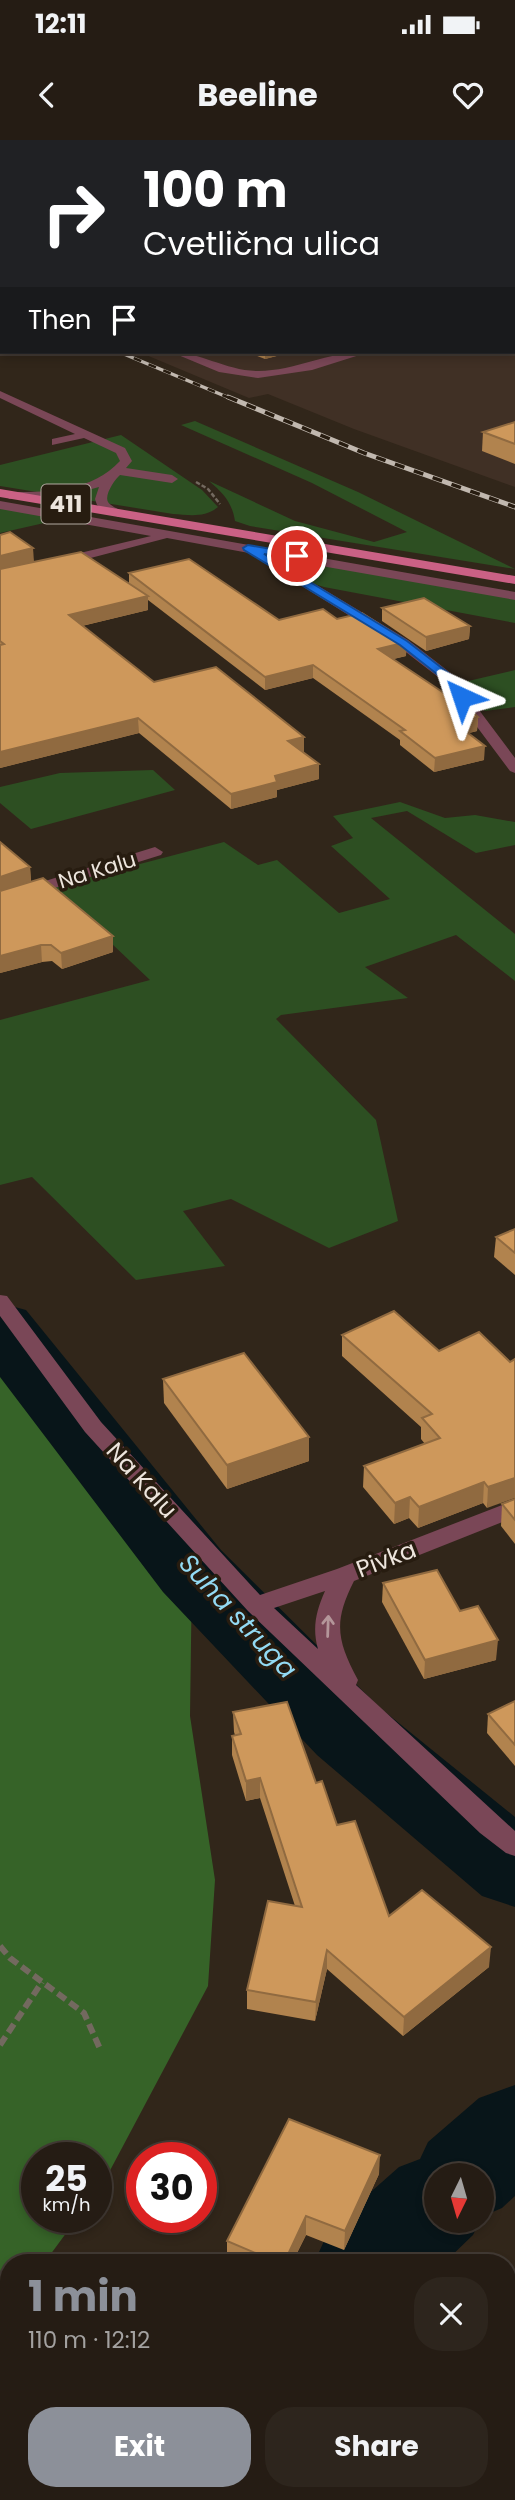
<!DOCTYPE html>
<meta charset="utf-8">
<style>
body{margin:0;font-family:Poppins,sans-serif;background:#2d251d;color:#f1f3f6;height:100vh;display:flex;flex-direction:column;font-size:26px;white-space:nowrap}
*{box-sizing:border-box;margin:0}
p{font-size:23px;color:#a3a1a0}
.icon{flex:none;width:38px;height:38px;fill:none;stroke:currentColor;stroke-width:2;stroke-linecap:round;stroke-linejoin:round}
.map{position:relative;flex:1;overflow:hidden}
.panel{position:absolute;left:0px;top:2114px;width:516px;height:247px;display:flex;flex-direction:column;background:#251c14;border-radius:28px 28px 0 0;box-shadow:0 4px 10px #0003,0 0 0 2px #423a34}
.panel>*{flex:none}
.banner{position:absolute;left:0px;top:0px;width:516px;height:214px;box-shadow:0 4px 10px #0003,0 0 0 2px #423a34;background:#202124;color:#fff;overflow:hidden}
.needle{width:46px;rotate:185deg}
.fabs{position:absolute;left:424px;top:2023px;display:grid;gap:14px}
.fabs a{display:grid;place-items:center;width:70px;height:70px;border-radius:50%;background:#251c14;box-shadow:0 4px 10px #0003,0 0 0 2px #423a34;font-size:35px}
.speed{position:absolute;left:21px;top:2002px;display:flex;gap:14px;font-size:35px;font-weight:700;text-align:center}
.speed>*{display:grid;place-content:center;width:91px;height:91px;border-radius:50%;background:#251c14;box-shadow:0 4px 10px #0003,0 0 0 2px #423a34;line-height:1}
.speed small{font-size:18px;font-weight:400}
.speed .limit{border:10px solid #d22;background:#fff;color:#111}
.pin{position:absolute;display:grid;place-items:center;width:60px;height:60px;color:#fff;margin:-30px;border:4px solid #fff;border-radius:50%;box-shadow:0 2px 7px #0007}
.me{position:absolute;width:77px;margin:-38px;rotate:318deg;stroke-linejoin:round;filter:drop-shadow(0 0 5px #0008)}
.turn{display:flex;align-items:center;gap:24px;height:147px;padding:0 28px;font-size:32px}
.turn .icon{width:91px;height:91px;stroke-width:2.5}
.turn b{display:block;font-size:49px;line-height:60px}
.then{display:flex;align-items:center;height:66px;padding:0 28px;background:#0003;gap:14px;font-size:26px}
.round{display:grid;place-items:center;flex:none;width:74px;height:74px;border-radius:28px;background:#2d251d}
.headline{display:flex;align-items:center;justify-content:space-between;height:119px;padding:0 28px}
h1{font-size:42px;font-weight:700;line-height:52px;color:#8c9099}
.cta{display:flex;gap:14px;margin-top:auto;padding:14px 28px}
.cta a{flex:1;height:80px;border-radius:28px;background:#8c9099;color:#fff;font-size:28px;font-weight:700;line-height:80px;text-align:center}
.cta a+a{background:#2d251d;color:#f1f3f6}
.status{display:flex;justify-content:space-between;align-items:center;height:49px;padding:0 35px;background:#251c14;direction:ltr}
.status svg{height:19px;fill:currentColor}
header{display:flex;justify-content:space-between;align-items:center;height:91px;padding:0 28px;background:#251c14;font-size:32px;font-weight:700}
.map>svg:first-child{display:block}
</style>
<div class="status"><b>12:11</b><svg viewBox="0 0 49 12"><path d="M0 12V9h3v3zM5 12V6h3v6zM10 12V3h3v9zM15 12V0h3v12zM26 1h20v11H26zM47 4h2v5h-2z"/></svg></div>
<header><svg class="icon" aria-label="back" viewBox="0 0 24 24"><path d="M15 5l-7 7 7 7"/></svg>Beeline<svg class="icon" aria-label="heart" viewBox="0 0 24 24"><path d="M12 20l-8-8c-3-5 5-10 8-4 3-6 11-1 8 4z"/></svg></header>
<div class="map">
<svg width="515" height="2360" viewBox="0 0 515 2360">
<rect width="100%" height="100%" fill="#31261a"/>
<path fill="#403025" d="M0 0H515V347L354 289 268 254 249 258 139 212H514V2H2V154Z"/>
<g fill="#3e2e1c">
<path d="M515 2324V2360H432L435 2352H508V2325Z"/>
<path d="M17 2352H275L284 2360H9Z"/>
</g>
<g fill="#2d4f22">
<path d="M195 281 358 352 515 429 250 386 235 381C232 362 223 353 209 341L295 381 374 402 407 392 312 343 181 285Z"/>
<path d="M121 295 202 350 218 367C205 378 189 375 173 374L0 346V325Z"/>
<path d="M0 368 62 379 0 393Z"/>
<path d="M301 423H319L515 459V483L324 447 311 443 291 430 293 425Z"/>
<path d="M515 530V567L485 571 464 542Z"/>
<path d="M153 630 175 650 31 689 0 663V647L60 633Z"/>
<path d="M400 662 445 678 475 675 515 682V705L476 713 407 671 371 678 515 794V841L456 795 365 827 408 858 281 875 276 879 376 980 398 1081 329 1108 231 1059 183 1071 225 1126 136 1140 32 1037 0 1045V880L150 840 52 747 224 702 258 725 277 720 339 773 390 759 331 706 353 698 333 676Z"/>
</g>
<path fill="#366328" d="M0 1202 71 1300 192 1431 190 1576 215 1740 208 1846 106 2038 96 2052V2018H37V2077H78L50 2115 49 2123H9V2352H17L9 2360H0Z"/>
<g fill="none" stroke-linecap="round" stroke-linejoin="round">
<g fill="#081519" fill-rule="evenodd">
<path d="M0 1163 26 1170 221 1410 379 1567 515 1677V1767L482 1756 317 1615 163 1452 0 1237Z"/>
<path d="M515 1945V2056L502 2068 481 2077V2035H436V2081H480L473 2095 444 2123H314L330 2088 399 2027 420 2019 428 2002 479 1958Z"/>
<path d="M69 2352H190L187 2360H66Z"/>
</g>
<path stroke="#73695f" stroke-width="2.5" stroke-dasharray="4.5 2" stroke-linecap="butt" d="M196 342 208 349 220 364"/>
<g stroke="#73695f" stroke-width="6" stroke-dasharray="10 5" stroke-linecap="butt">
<path d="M0 1806 10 1818 84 1873 101 1911"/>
<path d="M0 1905 42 1842"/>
<path d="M432 2352 434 2360"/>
<path d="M97 2360 102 2352"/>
</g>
<g fill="#7a4757" fill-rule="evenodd">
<rect x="514" y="167" width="1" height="6"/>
<path d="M171 212C200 212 225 230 256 231 295 232 331 210 369 212L312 230 258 238 219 232Z"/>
<path d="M0 251 125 308 132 321 126 328 172 335 178 339 172 343 120 335C115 339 104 355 108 362 110 366 121 370 124 373L118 377 97 365 95 359 99 347 59 358 9 359 7 356 13 352C52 352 92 351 120 321L116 313 84 298 52 305V299L75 294 0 258Z"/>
<path d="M0 361 515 452V460L270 417 408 500 452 534 515 618V633L510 631 442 540 398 506 249 413 167 398 60 426 53 422 55 419 151 396 0 369Z"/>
<path d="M155 707 163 712 161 715 0 765V755Z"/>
<path d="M0 1155 7 1156 101 1282 260 1455 337 1429 515 1360V1377L354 1441C333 1482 337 1501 358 1540L356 1545 515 1691V1716L506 1713 480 1693 248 1471 85 1292 0 1176ZM325 1451C316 1471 312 1488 318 1509L274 1468Z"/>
</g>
<path fill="#ca6185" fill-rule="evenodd" d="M0 349 515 436V444L0 357Z"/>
<g stroke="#c1b8af" stroke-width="3.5">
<path id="rail-far1" d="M119 212 232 259"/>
</g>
<g stroke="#c1b8af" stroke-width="5">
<path id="rail" d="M228 257 364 313 515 367"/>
</g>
<use href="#rail-far1" stroke="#271c10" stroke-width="2.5" stroke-dasharray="8" stroke-linecap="butt"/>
<use href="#rail" stroke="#271c10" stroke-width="3.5" stroke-dasharray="10" stroke-linecap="butt"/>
</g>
<g fill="#b1834e">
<path d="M2 47V114L0 113V48Z"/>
<path d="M247 212H292L265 219Z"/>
<path d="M515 282V324L482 311 483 292Z"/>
<path d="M0 395 34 422 129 444V433L279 480 337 479 406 516 393 519 478 577 477 591 469 593 484 620 434 632 400 605V600L313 538 265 550 148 460V470L82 486 154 542 304 612H303L319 624V639L277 650V657L231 669 139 593 0 628Z"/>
<path d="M382 468 470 486 469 499 426 511 382 481Z"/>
<path d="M0 702 30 727 31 742 113 796V812L62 829 52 821 42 822 0 833Z"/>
<path d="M515 1089V1135L494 1117 496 1097Z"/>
<path d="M342 1195 510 1222 487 1368 483 1363 418 1388 409 1378 394 1384 363 1347 364 1326 425 1304 421 1299V1287L342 1216Z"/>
<path d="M163 1239 309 1321 227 1349 164 1263Z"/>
<path d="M515 1359V1404L501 1386 502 1364Z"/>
<path d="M383 1443 460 1471 496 1520 424 1539 382 1462Z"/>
<path d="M515 1561V1626L487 1593 488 1574Z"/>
<path d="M233 1572 316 1643 337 1685 389 1776 489 1827 403 1896 327 1829 315 1881 247 1869V1850L295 1766 260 1658 246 1661 232 1615V1596L235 1595 234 1592Z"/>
<path d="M379 2034 344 2110 306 2095 292 2123H233L227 2120V2101Z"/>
</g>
<g fill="#906a40">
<path d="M265 212H292L265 219Z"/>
<path d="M33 408 34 422 0 430V416Z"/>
<path d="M148 456V470L69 489V475Z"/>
<path d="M470 486 469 499 426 511V497Z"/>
<path d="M407 502 406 516 378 523V509Z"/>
<path d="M313 525V538L265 550V537Z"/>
<path d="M478 577 477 591 454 597 455 583Z"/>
<path d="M138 578 139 593 0 628V612Z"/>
<path d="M304 597V612L288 616V601Z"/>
<path d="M485 606 484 620 434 632 435 618Z"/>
<path d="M319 624V639L277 650V657L231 669V654L275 636Z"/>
<path d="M30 727 31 743 0 753V737Z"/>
<path d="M113 796V812L62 829 61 813Z"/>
<path d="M41 805 42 822 0 833V816Z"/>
<path d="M309 1297V1321L227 1349V1325Z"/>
<path d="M515 1338V1358L487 1368 488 1347Z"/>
<path d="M484 1342 483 1363 418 1388 419 1367Z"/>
<path d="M410 1357 409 1378 394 1384 395 1363Z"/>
<path d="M498 1500 496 1520 424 1539 425 1520Z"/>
<path d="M260 1638V1658L246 1661V1641Z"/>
<path d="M491 1807 489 1827 403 1896 404 1877Z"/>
<path d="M327 1810V1829L315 1881 316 1862Z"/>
<path d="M380 2015 379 2034 344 2110 345 2091Z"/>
<path d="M306 2076V2095L292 2123H284Z"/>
</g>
<g fill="#ce985b" stroke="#906a40" stroke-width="2">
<path d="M127 0H515V116L514 2H119Z"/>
<path d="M2 47V99L0 98V48Z"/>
<path d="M515 282V304L483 292Z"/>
<path d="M10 392 33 408 0 416V395Z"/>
<path d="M81 412 148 456 69 475 154 542 216 527 304 597 288 601 319 624 275 636 277 642 231 654 138 578 0 612V505L4 504 0 501V429Z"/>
<path d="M189 419 279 480 323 469 337 479 362 473 407 502 378 509 474 573 478 577 455 583 485 606 435 618 400 591 405 590 313 525 265 537 129 433Z"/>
<path d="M424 458 470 486 426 497 382 468Z"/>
<path d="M0 702 30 727 0 737Z"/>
<path d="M43 738 113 796 61 813 51 805H41L0 816V751Z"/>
<path d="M515 1089V1113L496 1097Z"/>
<path d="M394 1171 439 1211 479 1192 510 1222 515 1219V1338L488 1347 484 1342 419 1367 410 1357 395 1363 364 1326 440 1298 422 1278 432 1274 342 1195Z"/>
<path d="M244 1213 309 1297 227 1325 163 1239Z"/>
<path d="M515 1359V1380L502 1364Z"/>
<path d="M437 1430 460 1471 478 1466 498 1500 425 1520 383 1443Z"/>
<path d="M515 1561V1605L488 1574Z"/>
<path d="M287 1562 316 1643 322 1641 337 1685 355 1681 389 1776 422 1750 491 1807 404 1877 327 1810 316 1862 247 1850 268 1761 302 1767 260 1638 246 1641 232 1596 241 1594 233 1572Z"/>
<path d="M289 1979 380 2015 345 2091 306 2076 284 2123H279L227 2101Z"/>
</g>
<defs><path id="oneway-shaft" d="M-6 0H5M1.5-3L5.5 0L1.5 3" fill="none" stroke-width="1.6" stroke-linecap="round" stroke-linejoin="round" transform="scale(1.75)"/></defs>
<use stroke="#b4969a" href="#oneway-shaft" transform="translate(328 1486) rotate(-88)"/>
<path fill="#1a73e8" stroke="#114b97" stroke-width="2" d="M248 405 300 414V419H297L264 414 407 501 451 535 468 557 466 559H458L443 539 400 505 244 410 243 408Z"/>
<g text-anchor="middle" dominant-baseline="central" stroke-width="7" stroke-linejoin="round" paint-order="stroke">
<g font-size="21" fill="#ede5dd" stroke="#271c10">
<text transform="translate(97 730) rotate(-17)">Na Kalu</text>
</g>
<rect fill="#271c10" stroke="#b2a9a0" stroke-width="2" x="41.5" y="344.5" width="49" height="39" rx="5"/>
<g font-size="23" font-weight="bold" fill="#ede5dd">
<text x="66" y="364">411</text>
</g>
<g font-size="24" fill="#ede5dd" stroke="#271c10">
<text transform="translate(142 1340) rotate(48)">Na Kalu</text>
<text transform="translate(386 1419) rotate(-21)">Pivka</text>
</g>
<g font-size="26" font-style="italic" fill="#93daf3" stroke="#271c10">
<text transform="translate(238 1476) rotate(47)">Suha struga</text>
</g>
</g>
</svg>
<div class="fabs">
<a><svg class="needle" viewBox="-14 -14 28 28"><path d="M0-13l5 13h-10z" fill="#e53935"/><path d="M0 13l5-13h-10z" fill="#a3a1a0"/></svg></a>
</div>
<div class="speed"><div>25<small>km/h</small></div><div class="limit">30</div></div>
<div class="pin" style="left:297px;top:416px;background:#d93025"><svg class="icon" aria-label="arrive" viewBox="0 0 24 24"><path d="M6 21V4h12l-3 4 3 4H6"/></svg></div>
<svg class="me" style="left:462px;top:557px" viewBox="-20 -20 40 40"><path d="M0-17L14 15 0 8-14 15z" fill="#1a73e8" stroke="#fff" stroke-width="4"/></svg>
<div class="banner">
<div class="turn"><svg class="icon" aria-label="right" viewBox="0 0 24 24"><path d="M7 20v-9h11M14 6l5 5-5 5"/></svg><div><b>100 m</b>Cvetlična ulica</div></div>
<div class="then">Then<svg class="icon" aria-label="arrive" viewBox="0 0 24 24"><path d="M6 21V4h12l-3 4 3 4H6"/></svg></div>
</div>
<section class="panel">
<div class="headline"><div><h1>1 min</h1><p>110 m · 12:12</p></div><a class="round"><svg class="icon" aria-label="close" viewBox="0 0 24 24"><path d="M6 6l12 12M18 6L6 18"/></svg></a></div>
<div class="cta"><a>Exit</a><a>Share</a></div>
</section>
</div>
